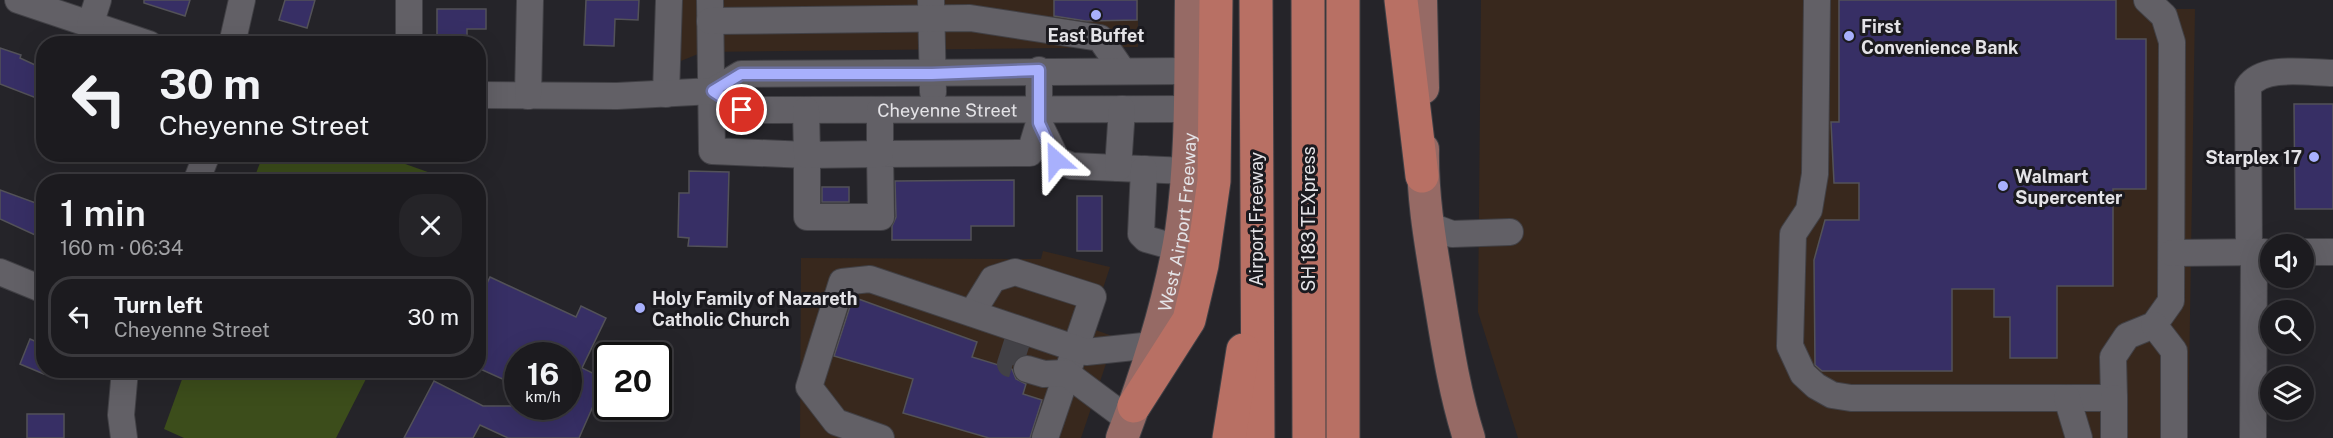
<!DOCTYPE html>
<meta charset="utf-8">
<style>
body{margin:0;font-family:"Public Sans",sans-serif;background:#252428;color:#f1f3f6;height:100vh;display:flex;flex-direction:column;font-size:22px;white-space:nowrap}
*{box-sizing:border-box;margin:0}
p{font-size:20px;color:#a0a1a4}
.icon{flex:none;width:33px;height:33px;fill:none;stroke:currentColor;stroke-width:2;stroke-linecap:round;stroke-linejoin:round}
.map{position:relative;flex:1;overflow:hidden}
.panel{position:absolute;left:36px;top:174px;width:450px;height:204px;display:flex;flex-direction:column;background:#1c1b1f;border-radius:24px;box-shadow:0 6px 24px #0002,0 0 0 2px #3a393d}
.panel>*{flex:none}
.top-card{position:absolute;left:36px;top:36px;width:450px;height:126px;border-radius:24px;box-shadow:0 6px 24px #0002,0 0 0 2px #3a393d;background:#1c1b1f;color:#f1f3f6;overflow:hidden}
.controls{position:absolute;left:2260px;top:234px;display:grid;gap:12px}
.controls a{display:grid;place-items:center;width:54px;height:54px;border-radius:50%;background:#1c1b1f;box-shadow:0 6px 24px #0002,0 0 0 2px #3a393d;font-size:30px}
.speed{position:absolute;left:504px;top:342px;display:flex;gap:12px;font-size:30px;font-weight:700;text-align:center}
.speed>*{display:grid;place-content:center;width:78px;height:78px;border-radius:50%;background:#1c1b1f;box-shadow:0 6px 24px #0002,0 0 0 2px #3a393d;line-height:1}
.speed small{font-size:15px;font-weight:400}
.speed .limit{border:3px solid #111;border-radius:9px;background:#fff;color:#111}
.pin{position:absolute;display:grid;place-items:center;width:51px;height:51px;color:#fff;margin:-26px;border:3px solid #fff;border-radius:50%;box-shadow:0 2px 6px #0007}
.me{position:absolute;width:66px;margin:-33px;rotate:335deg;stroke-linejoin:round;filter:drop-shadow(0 0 4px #0008)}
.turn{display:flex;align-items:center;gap:21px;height:126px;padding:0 24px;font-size:27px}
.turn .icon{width:78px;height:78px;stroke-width:2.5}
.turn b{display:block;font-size:42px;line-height:51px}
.round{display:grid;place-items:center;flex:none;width:63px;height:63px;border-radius:24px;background:#252428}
.summary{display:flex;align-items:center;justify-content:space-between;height:102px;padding:0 24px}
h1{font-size:36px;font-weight:600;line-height:45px}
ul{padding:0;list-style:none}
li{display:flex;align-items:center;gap:18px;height:81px;margin:0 12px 9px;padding:0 12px;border:3px solid #3a393d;border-radius:24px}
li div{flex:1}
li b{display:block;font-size:22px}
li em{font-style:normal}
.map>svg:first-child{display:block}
</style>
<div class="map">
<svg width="2333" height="438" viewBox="0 0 2333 438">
<rect width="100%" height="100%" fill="#252429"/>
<g fill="#38281d">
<path d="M674 0H1138V47L703 52 671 65Z"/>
<path d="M1481 0H2162L2168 9H2195L2188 438H1518L1478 312Z"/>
<path d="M1043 251 1110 267 1090 328 1115 337 1081 438H800L801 258 1041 259Z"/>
</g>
<g fill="#3c4d1b">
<path d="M263 155H380L453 181H253Z"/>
<path d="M185 371V370L370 371 336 438H184L164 429Z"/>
</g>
<g fill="#372f65" stroke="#535258" stroke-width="1.5">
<path d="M144 0H190L185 16 144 3Z"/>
<path d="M285 0H315L307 28 279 20Z"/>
<path d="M586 0H639L638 20 615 19 614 46 584 45Z"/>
<path d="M1054 0H1137V20L1086 21 1054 16Z"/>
<path d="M1839 0H2116V39H2146V189H2113V286H2057V358H2010V317H1994V289H1952V371H1822L1815 365 1814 260 1825 220H1859V183H1834L1831 122H1839Z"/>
<path d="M437 9H486V29H467V44H437Z"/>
<path d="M0 48 21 55 20 58 44 69V101L0 84Z"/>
<path d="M2294 104H2333V209H2295Z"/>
<path d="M689 171 729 172 727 247 688 246 689 238 678 237 679 193H689Z"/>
<path d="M1014 180V226H971V240H892V226L896 217 895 181Z"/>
<rect x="822" y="187" width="27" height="15"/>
<path d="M0 190 44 206V239L0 219Z"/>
<rect x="1077" y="196" width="25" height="55"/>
<path d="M490 277 576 317 581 306 606 318 582 368 605 379 579 438H508L480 425 473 438H404L434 381 483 406H568V356H518V386L478 368V302Z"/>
<path d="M853 297 977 342 972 357 1012 369 1016 379 1026 384 1023 394 1042 400 1030 438H989L903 413 913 379 834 356Z"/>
<path d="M30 339 44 345V374L20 364Z"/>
<rect x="27" y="414" width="37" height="24"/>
</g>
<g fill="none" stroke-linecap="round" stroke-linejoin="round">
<path stroke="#424146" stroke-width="26" stroke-dasharray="26 13" stroke-linecap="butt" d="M1017 342 1010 364 1027 369"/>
<g stroke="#414045" stroke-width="28">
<g id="minor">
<path d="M18 0 149 44"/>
<path d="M710 0 712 151 807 155V217H881L880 154 1030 153 1039 123"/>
<path d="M931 0 933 92"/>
<path d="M1817 0 1815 174 1809 210 1793 234 1790 346 1803 374 1816 386 1832 395 1851 398H2114L2113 357 2127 336 2154 325 2171 301 2172 42 2164 16 2147 0"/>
<path d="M710 21 970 18 1100 38 1122 70"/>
<path d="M90 25 98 0"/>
<path d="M232 44 242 0"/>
<path d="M409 44V0"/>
<path d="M1039 70V123L1057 160 1072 166 1187 171"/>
<path id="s1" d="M713 91 742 110 1189 109"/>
<path d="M666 94 669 0"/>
<path d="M478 95 617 96 713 91 741 74 1190 71"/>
<path d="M528 96 530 0"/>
<path d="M806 110 807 155 880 154V110"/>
<path d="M1118 168 1122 109"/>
<path d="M1144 169 1141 234 1146 239 1178 248"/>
<path d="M196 182 207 154"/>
<path d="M1428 225 1452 234 1510 232"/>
<path d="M2249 252 2248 87C2263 64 2309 73 2333 73"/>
<path d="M2304 252H2333"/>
<path d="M2172 253 2264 252"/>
<path d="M0 272 44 290"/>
<path d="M972 313 993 279 1015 272 1093 297 1045 438"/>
<path d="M2154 325 2174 351V438"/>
<path d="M1027 369 1044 374 1066 373 1129 420"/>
<path d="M2067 398 2079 438"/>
<path d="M2114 398V438"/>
<path d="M124 438 121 415 125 370"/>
<path d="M881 438 836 422 809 387 842 282 870 279 1086 352 1153 345"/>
<path d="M2253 438 2254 252"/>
</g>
</g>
<g stroke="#414045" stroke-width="34">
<g id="major">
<path d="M1421 0 1423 88"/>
<path d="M1423 149C1422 198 1431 246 1439 295 1447 343 1454 391 1469 438"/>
<path id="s2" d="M1122 438C1146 375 1170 299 1181 232 1192 156 1190 77 1191 0"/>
</g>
</g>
<g stroke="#414045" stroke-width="35">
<g id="highway">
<path d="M1256 0 1258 438"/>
<path d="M1308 0 1309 438"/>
<path d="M1343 0V438"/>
<path d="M1401 0 1422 176"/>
<path d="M1134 406 1189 320 1202 265 1214 181 1216 0"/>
<path d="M1229 438 1243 350"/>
</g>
</g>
<use href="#minor" stroke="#626066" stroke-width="26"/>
<use href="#major" stroke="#966a65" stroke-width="32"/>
<use href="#highway" stroke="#b87064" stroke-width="33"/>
</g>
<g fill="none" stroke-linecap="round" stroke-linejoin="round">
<g stroke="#6d72a4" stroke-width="15">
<path id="route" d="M742 110 713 91 741 74H932L1039 70V123L1056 160"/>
</g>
<use href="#route" stroke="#a8b0fc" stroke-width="10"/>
</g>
<g fill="#a8b0fc" stroke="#1b1a1f" stroke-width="2">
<circle cx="1096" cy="15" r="6"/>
<circle cx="1849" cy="36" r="6"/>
<circle cx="2314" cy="157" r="6"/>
<circle cx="2003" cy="186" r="6"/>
<circle cx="640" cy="308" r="6"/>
</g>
<g text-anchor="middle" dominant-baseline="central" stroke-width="6" stroke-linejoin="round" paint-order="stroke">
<g font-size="18" font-weight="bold" fill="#e4e3e7" stroke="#1b1a1f" text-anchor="start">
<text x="1861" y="26">First<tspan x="1861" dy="21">Convenience Bank</tspan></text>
<text x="1096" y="35" text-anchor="middle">East Buffet</text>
<text x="2302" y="157" text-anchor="end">Starplex 17</text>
<text x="2015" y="176">Walmart<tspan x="2015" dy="21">Supercenter</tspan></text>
<text x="652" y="298">Holy Family of Nazareth<tspan x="652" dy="21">Catholic Church</tspan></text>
</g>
<g font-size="18" fill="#e4e3e7" stroke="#1b1a1f">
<text stroke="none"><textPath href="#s1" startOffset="240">Cheyenne Street</textPath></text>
<text transform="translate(1256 219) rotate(-90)">Airport Freeway</text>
<text transform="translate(1308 219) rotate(-90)">SH 183 TEXpress</text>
<text stroke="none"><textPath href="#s2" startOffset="224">West Airport Freeway</textPath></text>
</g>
</g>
</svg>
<div class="controls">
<a><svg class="icon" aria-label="sound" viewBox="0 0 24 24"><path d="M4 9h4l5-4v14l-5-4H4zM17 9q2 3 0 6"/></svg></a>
<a><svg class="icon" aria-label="search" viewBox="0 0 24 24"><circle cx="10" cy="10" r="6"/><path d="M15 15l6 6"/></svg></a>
<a><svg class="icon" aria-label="layers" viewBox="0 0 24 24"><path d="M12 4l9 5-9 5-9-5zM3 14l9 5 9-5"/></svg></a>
</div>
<div class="speed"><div>16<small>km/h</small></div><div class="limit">20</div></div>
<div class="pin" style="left:742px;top:110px;background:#d93025"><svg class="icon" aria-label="arrive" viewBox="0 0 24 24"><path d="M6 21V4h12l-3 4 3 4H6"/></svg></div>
<svg class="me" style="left:1056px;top:160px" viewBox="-20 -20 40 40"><path d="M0-17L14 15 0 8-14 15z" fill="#a8b0fc" stroke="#fff" stroke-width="4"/></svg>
<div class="top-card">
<div class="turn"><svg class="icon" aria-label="left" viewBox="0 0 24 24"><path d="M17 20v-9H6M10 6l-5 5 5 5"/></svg><div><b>30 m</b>Cheyenne Street</div></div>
</div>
<section class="panel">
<div class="summary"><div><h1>1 min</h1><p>160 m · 06:34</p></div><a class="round"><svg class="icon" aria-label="close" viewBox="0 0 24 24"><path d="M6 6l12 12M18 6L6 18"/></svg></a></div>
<ul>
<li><svg class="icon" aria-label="left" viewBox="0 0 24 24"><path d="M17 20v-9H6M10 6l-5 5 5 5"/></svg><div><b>Turn left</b><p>Cheyenne Street</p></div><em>30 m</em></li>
</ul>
</section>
</div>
